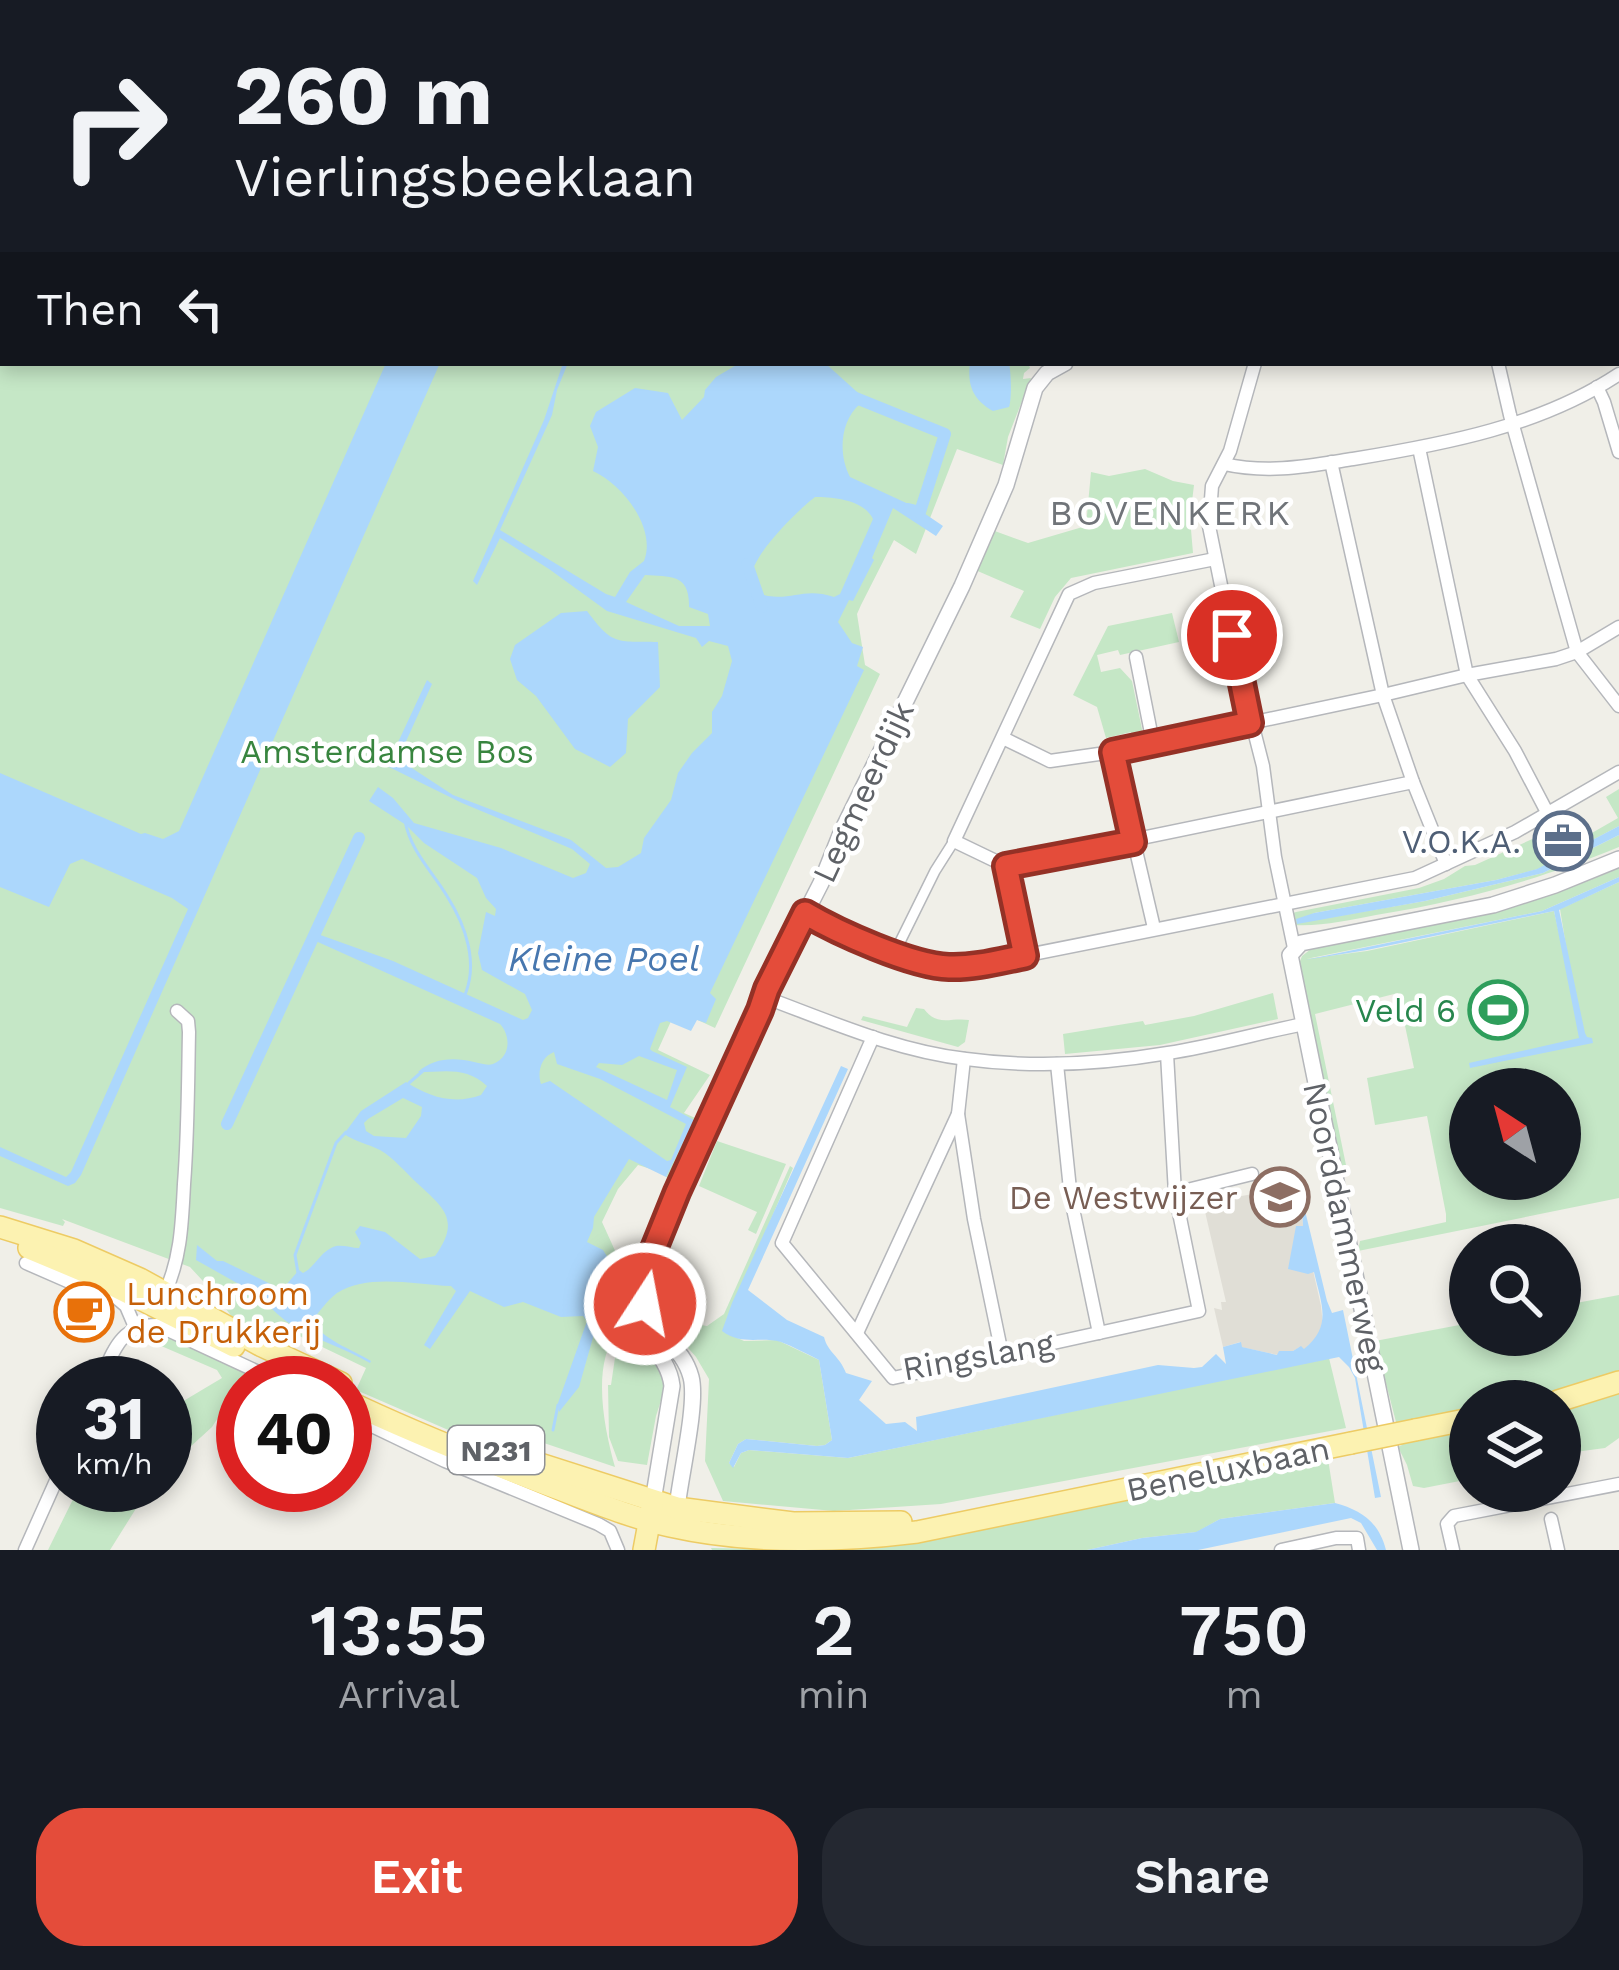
<!DOCTYPE html>
<style>
body{margin:0;font-family:"Work Sans",sans-serif;background:#242831;color:#f1f3f6;height:100vh;display:flex;flex-direction:column;font-size:45px;white-space:nowrap}
*{box-sizing:border-box;margin:0}
p{font-size:39px;color:#9ea1a6}
.icon{flex:none;width:66px;height:66px;fill:none;stroke:currentColor;stroke-width:2;stroke-linecap:round;stroke-linejoin:round}
.map{position:relative;height:1550px;overflow:hidden}
.drawer{display:flex;flex-direction:column;background:#171b24;flex:1}
.drawer>*{flex:none}
.banner{position:absolute;left:0px;top:0px;width:1620px;height:366px;box-shadow:0 6px 18px #0003;background:#171b24;color:#f1f3f6;overflow:hidden}
.needle{width:78px;rotate:324deg}
.controls{position:absolute;left:1449px;top:1068px;display:grid;gap:24px}
.controls a{display:grid;place-items:center;width:132px;height:132px;border-radius:50%;background:#171b24;box-shadow:0 6px 18px #0003;font-size:60px}
.speed{position:absolute;left:36px;top:1356px;display:flex;gap:24px;font-size:60px;font-weight:700;text-align:center}
.speed>*{display:grid;place-content:center;width:156px;height:156px;border-radius:50%;background:#171b24;box-shadow:0 6px 18px #0003;line-height:1}
.speed small{font-size:30px;font-weight:400}
.speed .limit{border:18px solid #d22;background:#fff;color:#111}
.pin{position:absolute;display:grid;place-items:center;width:102px;height:102px;color:#fff;margin:-51px;border:6px solid #fff;border-radius:50%;box-shadow:0 3px 12px #0007}
.me{position:absolute;width:132px;margin:-66px;rotate:11deg;stroke-linejoin:round;filter:drop-shadow(0 0 9px #0008)}
.turn{display:flex;align-items:center;gap:42px;height:252px;padding:0 36px;font-size:54px}
.turn .icon{width:156px;height:156px;stroke-width:2.5}
.turn b{display:block;font-size:84px;line-height:102px}
.then{display:flex;align-items:center;height:114px;padding:0 36px;background:#0003;gap:24px;font-size:45px}
.eta{display:flex;justify-content:space-evenly;align-items:center;height:204px;text-align:center}
.eta b{font-size:72px;font-weight:600;line-height:84px}
.button{display:flex;gap:24px;margin-top:auto;padding:24px 36px}
.button a{flex:1;height:138px;border-radius:48px;background:#e44c3a;color:#fff;font-size:48px;font-weight:600;line-height:138px;text-align:center}
.button a+a{background:#242831;color:#f1f3f6}
.map>svg:first-child{display:block}
</style>
<div class="map">
<svg width="1619" height="1550" viewBox="0 0 1619 1550">
<rect width="100%" height="100%" fill="#f0efe8"/>
<path fill="#e0ded6" d="M1303 1185 1304 1189 1296 1192 1302 1207 1303 1226 1321 1306 1323 1325 1319 1335 1304 1350 1300 1347 1293 1351H1280L1278 1355 1241 1347 1240 1342 1223 1347 1214 1308 1222 1310 1221 1302H1226L1203 1203Z"/>
<g fill="#c5e7c6" fill-rule="evenodd">
<path d="M0 0H1619V131L1617 3H3V363H1028L1030 368 1024 373 1023 379 1031 378 1008 437 1003 465 957 449 916 554 894 540 861 605 857 614 865 665 880 674 715 1028 676 1010 658 1050 710 1075 684 1113 702 1121 675 1177 672 1180 666 1177 667 1174 638 1165 618 1189 602 1222 617 1255 636 1262 615 1309 618 1331C591 1364 604 1428 615 1467L538 1441 530 1457 515 1459 356 1390 366 1368 289 1331 282 1350 235 1321 214 1293 190 1267 62 1219 65 1222 63 1226 0 1208Z"/>
<path d="M1145 469 1173 481 1194 485 1190 518 1193 553 1071 578 1055 597 1040 629 1010 617 1024 591 973 569 992 530 1028 543 1086 526 1091 472 1109 476Z"/>
<path d="M1172 613 1179 642 1120 655 1118 650 1097 655 1101 672 1120 668 1132 681 1143 734 1132 738 1131 732 1106 738 1097 707 1073 695 1108 626Z"/>
<path d="M1619 789V826L1538 869 1496 880 1314 913 1297 923 1425 901 1543 873 1619 835V847C1535 881 1466 900 1376 915 1350 920 1319 927 1293 925L1291 914 1296 912 1419 888 1444 879 1465 866 1475 865 1559 827 1562 832 1534 848 1543 861 1618 818 1606 797Z"/>
<path d="M1619 868V877L1542 911 1306 959 1367 951 1554 911 1563 952H1567L1560 909 1619 882V1198L1358 1251 1360 1241 1446 1222V1214L1427 1116 1375 1125 1367 1078 1414 1068 1398 993 1315 1014 1346 1165 1335 1167 1322 1105 1328 1103 1326 1088H1319L1299 964 1302 956 1311 949C1416 928 1521 911 1619 868ZM1470 1089H1560V1179H1470Z"/>
<path d="M1273 993 1278 1019 1160 1045 1065 1054 1063 1034 1143 1021 1145 1025 1194 1016Z"/>
<path d="M916 1008 924 1009C937 1027 951 1017 969 1020L965 1042 958 1047 861 1020 863 1016 907 1027Z"/>
<path d="M717 1141 786 1164 756 1234 748 1230 757 1212 699 1186Z"/>
<path d="M790 1166 793 1168 723 1331 744 1341 777 1340 819 1360 832 1440 825 1445 817 1446 746 1439 738 1444 729 1463 734 1467 741 1453 749 1450 848 1458 1329 1358 1346 1428 941 1504 834 1511 723 1501 705 1461 709 1379 696 1357 663 1319 707 1326 724 1314Z"/>
<path d="M1619 1295V1438L1605 1448 1560 1454V1401H1470V1479L1424 1488 1413 1486 1407 1465 1398 1447 1402 1445 1375 1341 1470 1323V1335H1560V1306Z"/>
<path d="M160 1332 233 1364 246 1374 212 1427 178 1458 165 1484V1412L222 1378 217 1370 145 1339V1333Z"/>
<path d="M637 1335 661 1364 666 1385 656 1416 647 1465 618 1461 609 1437 608 1385H611L617 1344 625 1336Z"/>
<path d="M1327 1453 1335 1503 1220 1519 1197 1532 1142 1538 1087 1550H712L711 1548 769 1549 904 1540Z"/>
<path d="M80 1485H165L142 1499 110 1550H48Z"/>
</g>
<g fill="#acd7fc" fill-rule="evenodd">
<path d="M386 363H440L81 1175 75 1183 68 1186 0 1156V1147L66 1177 71 1172 188 909 172 898 82 859 70 864 49 907 0 887V773L141 834 145 833 163 839 179 831Z"/>
<path d="M563 363H568L557 390 552 415 500 530 606 594 615 597 630 572 644 561C657 528 622 484 593 471L598 447 590 426 596 412 635 388 668 393 682 420 704 397 705 390 716 377 740 363H825L877 410 860 404C840 421 838 454 850 477L915 507 943 526 936 536 893 508 872 558 874 560 853 601 849 600 838 622 852 643 863 647 857 666 864 670 710 993 716 999 706 1023 697 1020 691 1031 667 1021 660 1023 650 1049 652 1051 687 1067 670 1107 694 1120 666 1177 629 1159 594 1217 593 1228 587 1242 603 1250 610 1261C604 1278 610 1295 609 1313L598 1320 579 1387 559 1412 558 1403 587 1321 583 1316 561 1317 523 1302 504 1307 470 1291 430 1349 424 1345 456 1291 451 1286C416 1285 368 1273 337 1293 326 1301 320 1312 311 1321 324 1340 351 1349 371 1361L370 1363C344 1348 316 1340 292 1325 282 1319 271 1308 262 1300V1297L196 1260 197 1245 217 1261H223L279 1288 286 1285 299 1270 303 1273C315 1267 319 1254 331 1248 339 1243 350 1248 359 1248L361 1243 355 1232 360 1226 385 1232 420 1259 435 1256C461 1220 444 1208 417 1183 405 1172 394 1158 380 1150 368 1144 356 1142 344 1134L361 1111 406 1082C429 1097 454 1105 481 1095L487 1086C466 1066 445 1072 418 1072 433 1058 454 1057 474 1062 479 1063 487 1066 493 1064 511 1057 511 1036 500 1024L309 938 312 932 393 961 523 1020 528 1018 532 1010 525 994 482 970 478 953 486 912 495 916 496 909 486 898 477 878 424 843 406 825 369 801 378 787 393 798 414 823 501 848 573 878 586 873 590 864 572 849 462 803 387 766 427 680 432 684 398 759 453 795 571 840 606 868 618 867 641 853 644 838 671 800 678 773 692 753 712 733V712L722 696 732 661 728 646 709 641 702 647 696 638 607 611 549 569 500 538 477 585 473 581 544 420ZM815 497C834 497 864 500 873 519L840 594 834 597C805 587 793 600 768 596 715 587 799 509 815 497ZM645 575C670 577 690 573 689 607L708 614 710 626H679L626 602ZM554 1052 557 1064 600 1079 686 1124 671 1160 667 1161 550 1081 541 1084C537 1072 541 1057 554 1052ZM639 1056 677 1070 667 1100 596 1067 599 1063 622 1065ZM403 1098 422 1107 421 1116 406 1138 374 1136 366 1131 364 1123 368 1119Z"/>
<path d="M970 363H1009C1011 373 1012 398 1009 407L993 411C973 400 967 385 970 363Z"/>
<path d="M587 611C613 646 616 641 658 642L660 687 628 719 626 753 610 767 575 749 536 696 517 680 510 659 515 645 561 613Z"/>
<path d="M1619 826V835L1543 873 1425 901 1297 924 1296 919 1314 913 1496 880 1537 869Z"/>
<path d="M1619 877V882L1559 910 1585 1033 1587 1037 1592 1038 1593 1043 1470 1068 1469 1063 1579 1038 1554 911 1367 950 1305 960 1542 911Z"/>
<path d="M841 1066 848 1069 748 1290 787 1320 824 1337C828 1353 839 1355 846 1373L872 1381 859 1400 886 1424 905 1422 917 1431 916 1417 1158 1365 1194 1368 1202 1367 1216 1354 1226 1364 1223 1347 1241 1342 1242 1347 1277 1355 1279 1351H1293L1301 1346 1304 1349C1333 1326 1321 1303 1314 1272L1308 1274 1288 1269 1296 1226H1303L1302 1207 1296 1192 1300 1190 1327 1301 1332 1313 1343 1310 1381 1497 1375 1498 1355 1378 1349 1367 1339 1357 848 1458 749 1450 741 1453 733 1468 729 1463 738 1444 746 1439 817 1446 825 1445 832 1440 819 1360C807 1354 794 1347 781 1342 760 1336 742 1346 722 1331L732 1303Z"/>
<path d="M1335 1503C1361 1510 1379 1522 1386 1550H1377L1361 1523 1351 1518 1198 1550H1087L1142 1538 1196 1532 1220 1519Z"/>
</g>
<g fill="none" stroke-linecap="round" stroke-linejoin="round">
<g stroke="#acd7fc" stroke-width="3">
<path d="M405 821C411 852 432 871 447 896 466 926 479 964 464 997"/>
<path d="M409 1083 424 1070"/>
<path d="M298 1273 295 1255 336 1143 346 1132"/>
<path d="M553 1430 558 1405"/>
</g>
<g stroke="#acd7fc" stroke-width="12">
<path d="M851 396 945 434 920 512 908 509"/>
<path d="M747 564 762 607"/>
<path d="M227 1124 359 838"/>
</g>
<g stroke="#b5b7bb" stroke-width="12">
<path id="pedestrian" d="M895 952 935 871 954 841"/>
</g>
<g stroke="#b5b7bb" stroke-width="15">
<g id="minor">
<path d="M1255 363 1230 451 1212 486 1209 526 1237 664 1263 766 1275 857 1294 948"/>
<path d="M1498 363 1510 415 1577 652 1619 706"/>
<path d="M1597 387 1604 402 1619 452"/>
<path d="M1419 448 1467 675 1515 751 1548 814"/>
<path d="M1331 462 1383 695 1413 782 1446 864"/>
<path d="M1224 464C1269 474 1308 466 1353 459 1445 444 1541 426 1619 374"/>
<path d="M1136 657 1153 743"/>
<path d="M1003 738 1050 761 1113 752 1383 695 1467 675 1556 659 1577 652 1619 627"/>
<path d="M1113 752 1154 928"/>
<path d="M1006 866 1413 782"/>
<path d="M805 913 913 960 943 967 972 966 1415 878 1515 832 1619 772"/>
<path d="M1025 956 1006 866 954 841 1069 594 1094 583 1215 559"/>
<path d="M764 997C829 1021 896 1051 966 1059 1032 1068 1103 1064 1168 1053 1214 1046 1258 1033 1304 1024"/>
<path d="M873 1037 782 1243 893 1378 1199 1311 1175 1193 1167 1054"/>
<path d="M964 1059 958 1114 974 1219 1002 1354"/>
<path d="M1057 1064 1071 1199 1099 1333"/>
<path d="M1175 1193 1252 1174"/>
<path d="M26 1263 90 1291 113 1295 126 1306 135 1327"/>
<path d="M164 1295C181 1259 182 1223 184 1184 188 1133 188 1082 189 1032L188 1021 177 1011"/>
<path d="M857 1333 958 1114"/>
<path d="M99 1383C113 1353 119 1325 157 1325L282 1383"/>
<path d="M345 1413 445 1461 598 1524 610 1531 618 1550"/>
<path d="M1551 1519 1558 1550"/>
<path d="M25 1550 63 1465"/>
<path d="M1281 1550 1336 1538H1357L1359 1550"/>
<path d="M1453 1550 1447 1524 1454 1516 1619 1484"/>
</g>
</g>
<g stroke="#b5b7bb" stroke-width="18">
<g id="tertiary">
<path d="M1617 196 1619 195"/>
<path d="M643 1279C642 1340 680 1336 691 1377 698 1403 680 1477 677 1508"/>
<path d="M653 1501 672 1386C667 1341 610 1328 643 1276L677 1193 761 1010 767 989 821 883 841 833 962 586 1006 485 1035 388 1047 373 1065 363"/>
<path d="M1411 1550 1290 955 1301 943 1493 905 1555 885 1619 859"/>
</g>
</g>
<g stroke="#edcb64" stroke-width="24">
<g id="primary">
<path d="M0 1227 74 1250 140 1279 262 1346 341 1383"/>
<path d="M29 1248 91 1274 234 1346"/>
<path d="M345 1400C411 1432 480 1459 548 1485 589 1500 628 1517 670 1526 750 1544 836 1542 917 1532L1351 1443"/>
<path d="M1558 1401 1619 1382"/>
<path d="M1415 1430 1470 1419"/>
<path d="M487 1447 677 1508 793 1523 901 1522"/>
<path d="M644 1550 652 1507"/>
</g>
</g>
<use href="#pedestrian" stroke="#fff" stroke-width="9"/>
<use href="#minor" stroke="#fff" stroke-width="12"/>
<use href="#tertiary" stroke="#fff" stroke-width="15"/>
<use href="#primary" stroke="#fcf2b1" stroke-width="21"/>
<g stroke="#edcb64" stroke-width="24" stroke-linecap="butt">
<path id="primary-bridge" d="M1351 1443 1415 1430"/>
</g>
<use href="#primary-bridge" stroke="#fcf2b1" stroke-width="21"/>
</g>
<g fill="none" stroke-linecap="round" stroke-linejoin="round">
<g stroke="#943126" stroke-width="30">
<path id="route" d="M645 1304 643 1276 677 1192 760 1010 767 989 805 913C837 932 912 966 949 967 974 968 1000 961 1025 956L1006 866 1133 842 1113 752 1250 723 1232 635"/>
</g>
<use href="#route" stroke="#e44c3a" stroke-width="21"/>
</g>
<defs>
<g id="office-ring" transform="scale(3)"><circle r="9.5" fill="#fff" stroke="#5c6f8a" stroke-width="1.5"/><path d="M-6-3h4V-5.5h4V-3h4V5H-6ZM-1-4.5V-3h2v-1.5ZM-6 0V1H6V0Z" fill="#5c6f8a"/></g>
<g id="stadium-ring" transform="scale(3)"><circle r="9.5" fill="#fff" stroke="#2e9e5b" stroke-width="1.5"/><path d="M0-5a6.5 5 0 1 0 0 10a6.5 5 0 1 0 0-10ZM-3.5-1.8h7v3.6h-7Z" fill="#2e9e5b"/></g>
<g id="school-ring" transform="scale(3)"><circle r="9.5" fill="#fff" stroke="#8d6e63" stroke-width="1.5"/><path d="M0-5L7-2L0 1L-7-2ZM-4 1L0 2.5L4 1V4Q0 6-4 4Z" fill="#8d6e63"/></g>
<g id="cafe-ring" transform="scale(3)"><circle r="9.5" fill="#fff" stroke="#e8710a" stroke-width="1.5"/><path d="M-5.5-4.5H6V0H3Q3 3.5 0 3.5H-2.5Q-5.5 3.5-5.5 0ZM3-3.2v2h1.7v-2ZM-6 4.5H4V6H-6Z" fill="#e8710a"/></g>
</defs>
<g fill-rule="evenodd">
<use href="#office-ring" x="1563" y="841"/>
<use href="#stadium-ring" x="1498" y="1010"/>
<use href="#school-ring" x="1280" y="1197"/>
<use href="#cafe-ring" x="84" y="1312"/>
</g>
<g text-anchor="middle" dominant-baseline="central" stroke-width="9" stroke-linejoin="round" paint-order="stroke">
<rect fill="#fff" stroke="#8f9195" stroke-width="3" x="448" y="1426" width="96" height="48" rx="9"/>
<g font-size="30" font-weight="bold" fill="#5f6267">
<text x="496" y="1450">N231</text>
</g>
<g font-size="33" fill="#38853f" stroke="#fff">
<text x="387" y="751">Amsterdamse Bos</text>
</g>
<g font-size="33" fill="#5f6267" stroke="#fff">
<text transform="translate(863 792) rotate(-65)">Legmeerdijk</text>
<text transform="translate(1345 1227) rotate(78)">Noorddammerweg</text>
<text transform="translate(978 1356) rotate(-10)">Ringslang</text>
<text transform="translate(1228 1469) rotate(-12)">Beneluxbaan</text>
</g>
<g font-size="33" fill="#4e5e75" stroke="#fff" text-anchor="end">
<text x="1521" y="841">V.O.K.A.</text>
</g>
<g font-size="33" fill="#27864d" stroke="#fff" text-anchor="end">
<text x="1456" y="1010">Veld 6</text>
</g>
<g font-size="33" fill="#785e54" stroke="#fff" text-anchor="end">
<text x="1238" y="1197">De Westwijzer</text>
</g>
<g font-size="33" fill="#c56008" stroke="#fff" text-anchor="start">
<text x="126" y="1293">Lunchroom<tspan x="126" dy="38">de Drukkerij</tspan></text>
</g>
<g font-size="36" letter-spacing="3" fill="#707479" stroke="#fff">
<text x="1171" y="513">BOVENKERK</text>
</g>
<g font-size="36" font-style="italic" fill="#4777af" stroke="#fff">
<text x="604" y="959">Kleine Poel</text>
</g>
</g>
</svg>
<div class="controls">
<a><svg class="needle" viewBox="-14 -14 28 28"><path d="M0-13l5 13h-10z" fill="#e53935"/><path d="M0 13l5-13h-10z" fill="#9ea1a6"/></svg></a>
<a><svg class="icon" aria-label="search" viewBox="0 0 24 24"><circle cx="10" cy="10" r="6"/><path d="M15 15l6 6"/></svg></a>
<a><svg class="icon" aria-label="layers" viewBox="0 0 24 24"><path d="M12 4l9 5-9 5-9-5zM3 14l9 5 9-5"/></svg></a>
</div>
<div class="speed"><div>31<small>km/h</small></div><div class="limit">40</div></div>
<div class="pin" style="left:1232px;top:635px;background:#d93025"><svg class="icon" aria-label="arrive" viewBox="0 0 24 24"><path d="M6 21V4h12l-3 4 3 4H6"/></svg></div>
<svg class="me" style="left:645px;top:1304px" viewBox="-20 -20 40 40"><circle r="17" fill="#e44c3a" stroke="#fff" stroke-width="3"/><path d="M0-11L8 9 0 5-8 9z" fill="#fff"/></svg>
<div class="banner">
<div class="turn"><svg class="icon" aria-label="right" viewBox="0 0 24 24"><path d="M7 20v-9h11M14 6l5 5-5 5"/></svg><div><b>260 m</b>Vierlingsbeeklaan</div></div>
<div class="then">Then<svg class="icon" aria-label="left" viewBox="0 0 24 24"><path d="M17 20v-9H6M10 6l-5 5 5 5"/></svg></div>
</div>
</div>
<section class="drawer">
<div class="eta">
<div><b>13:55</b><p>Arrival</p></div>
<div><b>2</b><p>min</p></div>
<div><b>750</b><p>m</p></div>
</div>
<div class="button"><a>Exit</a><a>Share</a></div>
</section>
